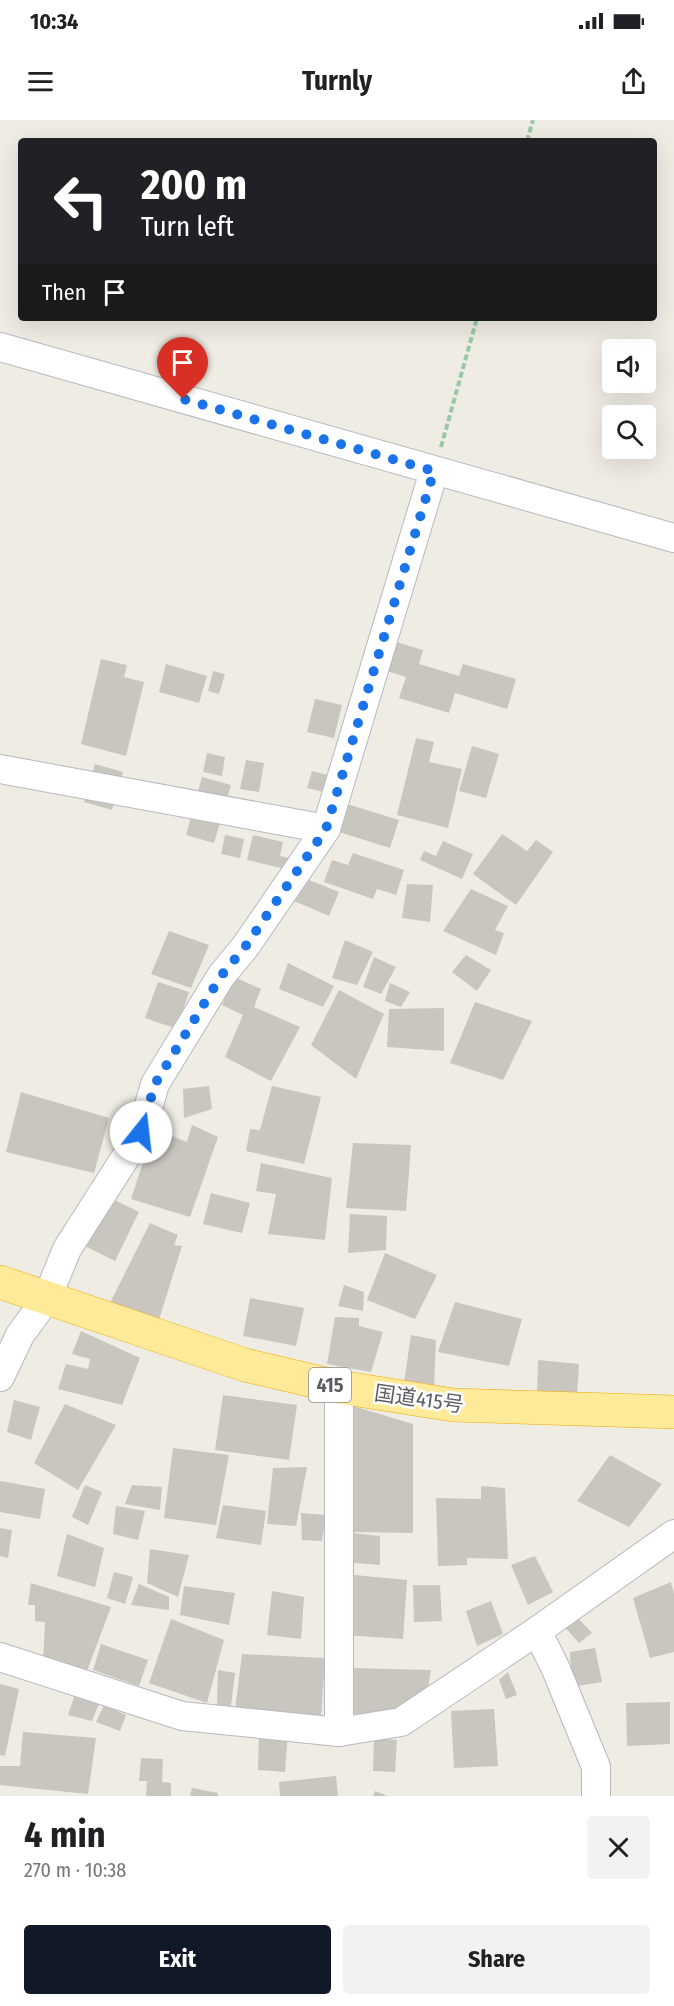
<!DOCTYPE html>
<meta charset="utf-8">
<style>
body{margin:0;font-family:"Fira Sans Condensed","Noto Sans JP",sans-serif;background:#f2f2f2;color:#202124;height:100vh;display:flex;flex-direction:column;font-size:22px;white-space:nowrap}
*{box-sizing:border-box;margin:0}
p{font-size:20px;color:#757577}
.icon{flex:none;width:33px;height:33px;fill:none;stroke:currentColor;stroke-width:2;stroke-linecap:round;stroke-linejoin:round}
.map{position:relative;height:1676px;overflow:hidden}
.details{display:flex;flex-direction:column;background:#fff;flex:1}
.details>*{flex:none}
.top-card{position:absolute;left:18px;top:18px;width:639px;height:183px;border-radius:6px;box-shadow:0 6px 24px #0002;background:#202124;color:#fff;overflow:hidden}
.tools{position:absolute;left:602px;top:219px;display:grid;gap:12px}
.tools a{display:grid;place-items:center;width:54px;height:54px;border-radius:6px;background:#fff;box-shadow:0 6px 24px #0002;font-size:30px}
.pin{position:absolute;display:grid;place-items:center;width:51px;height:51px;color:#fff;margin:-62px -26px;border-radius:50% 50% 50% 0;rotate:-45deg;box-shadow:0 0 6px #0007}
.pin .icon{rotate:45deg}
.me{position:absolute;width:66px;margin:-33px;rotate:16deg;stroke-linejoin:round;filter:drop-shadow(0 0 4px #0008)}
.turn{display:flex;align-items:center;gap:21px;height:126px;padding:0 24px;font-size:27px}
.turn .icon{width:78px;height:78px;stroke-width:2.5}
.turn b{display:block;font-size:42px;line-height:51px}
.then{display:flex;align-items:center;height:57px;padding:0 24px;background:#0003;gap:12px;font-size:22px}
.round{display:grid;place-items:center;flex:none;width:63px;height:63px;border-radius:6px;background:#f2f2f2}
.headline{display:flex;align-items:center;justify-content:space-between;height:102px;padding:0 24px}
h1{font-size:36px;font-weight:700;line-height:45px}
.button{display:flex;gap:12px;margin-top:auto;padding:12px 24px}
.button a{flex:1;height:69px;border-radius:6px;background:#111827;color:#fff;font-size:24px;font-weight:700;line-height:69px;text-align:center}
.button a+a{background:#f2f2f2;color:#202124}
.status{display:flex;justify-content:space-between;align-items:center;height:42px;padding:0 30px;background:#fff;direction:ltr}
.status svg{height:16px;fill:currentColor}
header{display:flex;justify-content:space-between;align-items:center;height:78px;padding:0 24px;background:#fff;font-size:27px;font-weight:700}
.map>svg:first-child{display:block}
</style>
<div class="status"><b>10:34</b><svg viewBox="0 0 49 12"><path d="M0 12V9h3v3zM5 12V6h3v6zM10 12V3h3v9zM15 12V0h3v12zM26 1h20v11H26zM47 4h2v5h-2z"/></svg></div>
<header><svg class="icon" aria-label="menu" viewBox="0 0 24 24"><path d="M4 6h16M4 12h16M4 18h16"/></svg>Turnly<svg class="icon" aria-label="share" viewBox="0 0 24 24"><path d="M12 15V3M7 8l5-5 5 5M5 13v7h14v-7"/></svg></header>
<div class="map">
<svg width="674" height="1676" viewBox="0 0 674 1676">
<rect width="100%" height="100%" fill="#eeece3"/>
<g fill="#c9c6c0">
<path d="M396 522 423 530 419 544 459 556 463 544 516 559 507 589 455 573 449 593 399 578 406 557 387 551Z"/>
<path d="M101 539 127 545 124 557 144 562 126 636 81 624Z"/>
<path d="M166 544 207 556 199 583 159 572Z"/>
<path d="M213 551 225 554 219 574 208 571Z"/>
<path d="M315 579 342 585 334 618 307 612Z"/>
<path d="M416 618 434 622 429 642 462 649 448 708 397 695Z"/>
<path d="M472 626 499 634 486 678 459 671Z"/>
<path d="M207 633 225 637 222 656 203 652Z"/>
<path d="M246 640 264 643 259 672 240 669Z"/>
<path d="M95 644 123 652 112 690 84 682Z"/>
<path d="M312 651 332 656 328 673 307 668Z"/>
<path d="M202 657 231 665 214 723 186 715Z"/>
<path d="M344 683 399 700 390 728 336 711Z"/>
<path d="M502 714 527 731 536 720 553 732 516 785 473 754Z"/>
<path d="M225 715 244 719 240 738 221 734Z"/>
<path d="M253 715 283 722 280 736 293 739 290 750 247 740Z"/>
<path d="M443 721 473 734 462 759 420 740 424 731 436 736Z"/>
<path d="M353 733 404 750 396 775 377 769 373 779 324 762 332 740 348 745Z"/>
<path d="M309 760 339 772 329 796 294 781Z"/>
<path d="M407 764 433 765 430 802 402 798Z"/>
<path d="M471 769 508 786 495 810 504 813 496 835 443 811Z"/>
<path d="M169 811 209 825 191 868 151 854Z"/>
<path d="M345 820 373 832 357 865 332 858Z"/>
<path d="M466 835 491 850 477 871 452 852Z"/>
<path d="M374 837 396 847 381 874 363 867Z"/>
<path d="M288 843 334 866 323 887 279 869Z"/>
<path d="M234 857 261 869 254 887 300 907 271 961 225 937 243 895 222 885Z"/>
<path d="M158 862 189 872 177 909 145 898Z"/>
<path d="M390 863 410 872 401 887 385 881Z"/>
<path d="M339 870 384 894 356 959 311 925Z"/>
<path d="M475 882 532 901 503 960 450 943Z"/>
<path d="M444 888V931L387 927 389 889Z"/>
<path d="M209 966 212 989 184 998 183 969Z"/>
<path d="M272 966 321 977 304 1044 246 1031 250 1009 260 1010Z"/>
<path d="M21 972 109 998 94 1053 6 1032Z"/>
<path d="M192 1005 218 1017 190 1097 131 1079 154 1009 187 1022Z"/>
<path d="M353 1023 411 1025 406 1091 346 1088Z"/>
<path d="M261 1043 332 1058 325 1120 268 1114 276 1074 256 1071Z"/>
<path d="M211 1073 250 1083 242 1113 203 1104Z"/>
<path d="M110 1078 139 1092 115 1141 85 1126Z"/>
<path d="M350 1094 387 1096 386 1130 348 1133Z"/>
<path d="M150 1103 178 1115 174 1125 182 1126 158 1203 108 1187Z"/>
<path d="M385 1133 437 1155 415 1199 367 1180Z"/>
<path d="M344 1165 364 1172 363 1191 338 1186Z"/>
<path d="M250 1178 304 1188 296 1226 243 1216Z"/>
<path d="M455 1182 522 1199 509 1246 438 1232Z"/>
<path d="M335 1197 359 1198V1206L383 1212 371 1252 327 1244Z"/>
<path d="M81 1211 140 1238 122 1285 58 1269 66 1244 88 1249 90 1239 72 1234Z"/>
<path d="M411 1215 436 1220 434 1268 404 1263Z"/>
<path d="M538 1240 579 1244 577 1275H537Z"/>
<path d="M223 1275 297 1285 289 1340 215 1330Z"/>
<path d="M14 1280 40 1287 31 1320 7 1312Z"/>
<path d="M65 1284 116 1305 78 1370 34 1343Z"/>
<path d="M353 1286 413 1304V1413L352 1412Z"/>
<path d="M173 1328 229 1335 216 1405 164 1398Z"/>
<path d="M610 1335 662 1364 629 1407 577 1381Z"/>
<path d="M307 1347 296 1406 267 1404 273 1348Z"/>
<path d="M0 1361 45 1369 40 1399 0 1392Z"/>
<path d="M85 1365 102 1372 88 1405 72 1397Z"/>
<path d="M132 1365 162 1367 160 1390 125 1384Z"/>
<path d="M481 1366 505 1368 508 1439 467 1438V1445L438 1446 436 1378 481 1379Z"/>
<path d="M223 1385 266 1391 261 1425 216 1418Z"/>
<path d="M116 1386 145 1391 138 1420 113 1414Z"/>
<path d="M301 1393 326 1395 322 1421 302 1420Z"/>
<path d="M0 1408 12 1410 8 1438 0 1436Z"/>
<path d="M343 1412 380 1416V1445L344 1442Z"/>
<path d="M67 1414 104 1428 95 1467 57 1456Z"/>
<path d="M150 1429 189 1435 178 1477 147 1463Z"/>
<path d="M535 1436 553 1472 528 1485 511 1445Z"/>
<path d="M114 1452 133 1457 125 1484 107 1478Z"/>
<path d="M344 1454 407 1460 403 1519 344 1515Z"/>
<path d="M671 1462 674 1474V1532L650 1538 633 1478Z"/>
<path d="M31 1463 111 1487 87 1551 43 1542 45 1502 35 1501V1485H28Z"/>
<path d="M139 1464 169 1477V1490L131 1485Z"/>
<path d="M413 1465H440L442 1501 414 1502Z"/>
<path d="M184 1466 235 1473 229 1505 180 1495Z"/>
<path d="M272 1471 304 1477 301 1519 267 1515Z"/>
<path d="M491 1481 503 1514 477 1526 466 1491Z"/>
<path d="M575 1495 592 1513 579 1523 562 1504Z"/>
<path d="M171 1499 224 1520 207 1583 149 1563Z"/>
<path d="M101 1524 148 1540 139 1566 93 1550Z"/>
<path d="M595 1528 602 1562 572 1567 570 1532Z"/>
<path d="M242 1534 325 1538 321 1599 235 1590Z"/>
<path d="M351 1548 431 1550 426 1580 404 1596 347 1594Z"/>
<path d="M218 1550 235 1553 231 1586 217 1585Z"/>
<path d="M508 1552 517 1575 506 1579 499 1560Z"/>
<path d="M0 1564 19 1569 5 1636 0 1635Z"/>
<path d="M76 1571 101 1579 92 1601 68 1595Z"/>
<path d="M670 1582V1624L627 1626 626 1583Z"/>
<path d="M104 1585 126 1595 120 1611 96 1602Z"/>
<path d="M494 1589 498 1646 454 1648 451 1591Z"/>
<path d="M259 1610 288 1612 285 1652 258 1650Z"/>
<path d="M23 1612 96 1618 88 1674 0 1665V1646H20Z"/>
<path d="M374 1618 397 1620 395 1652 373 1651Z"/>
<path d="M141 1638 163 1639 162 1662 171 1663V1676H146L147 1661H139Z"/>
<path d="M336 1656 338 1676H280L279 1662Z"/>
<path d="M192 1668 218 1673V1676H190Z"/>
<path d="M375 1671 388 1676H373Z"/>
</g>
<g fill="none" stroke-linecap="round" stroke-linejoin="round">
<g stroke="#b6b9be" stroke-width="30">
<g id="minor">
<path d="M0 227 674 418"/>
<path d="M0 649 326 709"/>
<path d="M0 1257 20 1215 47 1178 67 1129 141 1013 155 964 221 856 245 827 326 709 434 351"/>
<path d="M339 1267V1612"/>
<path d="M537 1511 555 1547 596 1647V1676"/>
<path d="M0 1537 182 1596 339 1612 401 1602 537 1511 674 1414"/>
</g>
</g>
<g stroke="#f2a800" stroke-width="34">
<path id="trunk" d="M0 1162 245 1245 339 1267 453 1285 674 1292"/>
</g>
<g stroke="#98c8a6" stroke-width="4" stroke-dasharray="6 3" stroke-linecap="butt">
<path d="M527 21 533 0"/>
<path d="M441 327 477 198"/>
</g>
<use href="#minor" stroke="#fff" stroke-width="28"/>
<use href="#trunk" stroke="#ffea99" stroke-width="33"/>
</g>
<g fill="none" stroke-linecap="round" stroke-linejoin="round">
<path stroke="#1a73e8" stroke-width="10" stroke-dasharray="0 18" d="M141 1012 155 964 221 856 245 827 326 709 434 351 183 279"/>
</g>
<g text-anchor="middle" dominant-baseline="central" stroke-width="5" stroke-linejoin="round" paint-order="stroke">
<rect fill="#fff" stroke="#8c8f92" stroke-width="1.5" x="309" y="1248" width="42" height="34" rx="4.5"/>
<g font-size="20" font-weight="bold" fill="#5b5f64">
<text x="330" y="1265">415</text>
</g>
<g font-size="21" fill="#5b5f64" stroke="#fff">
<text transform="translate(419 1279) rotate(8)">国道415号</text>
</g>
</g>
</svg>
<div class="tools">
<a><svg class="icon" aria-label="sound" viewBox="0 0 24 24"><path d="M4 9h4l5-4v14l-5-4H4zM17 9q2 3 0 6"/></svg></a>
<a><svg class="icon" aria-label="search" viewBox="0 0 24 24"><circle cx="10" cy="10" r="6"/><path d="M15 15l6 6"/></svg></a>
</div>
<div class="pin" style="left:183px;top:279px;background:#d93025"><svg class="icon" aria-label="arrive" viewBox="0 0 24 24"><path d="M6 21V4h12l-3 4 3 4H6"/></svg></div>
<svg class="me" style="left:141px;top:1012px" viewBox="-20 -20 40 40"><circle r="19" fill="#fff"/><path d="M0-13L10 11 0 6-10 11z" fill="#1a73e8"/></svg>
<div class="top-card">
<div class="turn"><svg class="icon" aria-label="left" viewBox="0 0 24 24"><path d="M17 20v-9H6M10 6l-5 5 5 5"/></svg><div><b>200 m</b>Turn left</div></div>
<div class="then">Then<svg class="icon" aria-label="arrive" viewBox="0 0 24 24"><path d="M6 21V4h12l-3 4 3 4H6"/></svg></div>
</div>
</div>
<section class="details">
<div class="headline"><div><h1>4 min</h1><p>270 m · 10:38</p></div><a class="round"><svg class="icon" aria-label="close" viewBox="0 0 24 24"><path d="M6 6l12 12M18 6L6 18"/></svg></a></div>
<div class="button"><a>Exit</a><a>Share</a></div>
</section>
